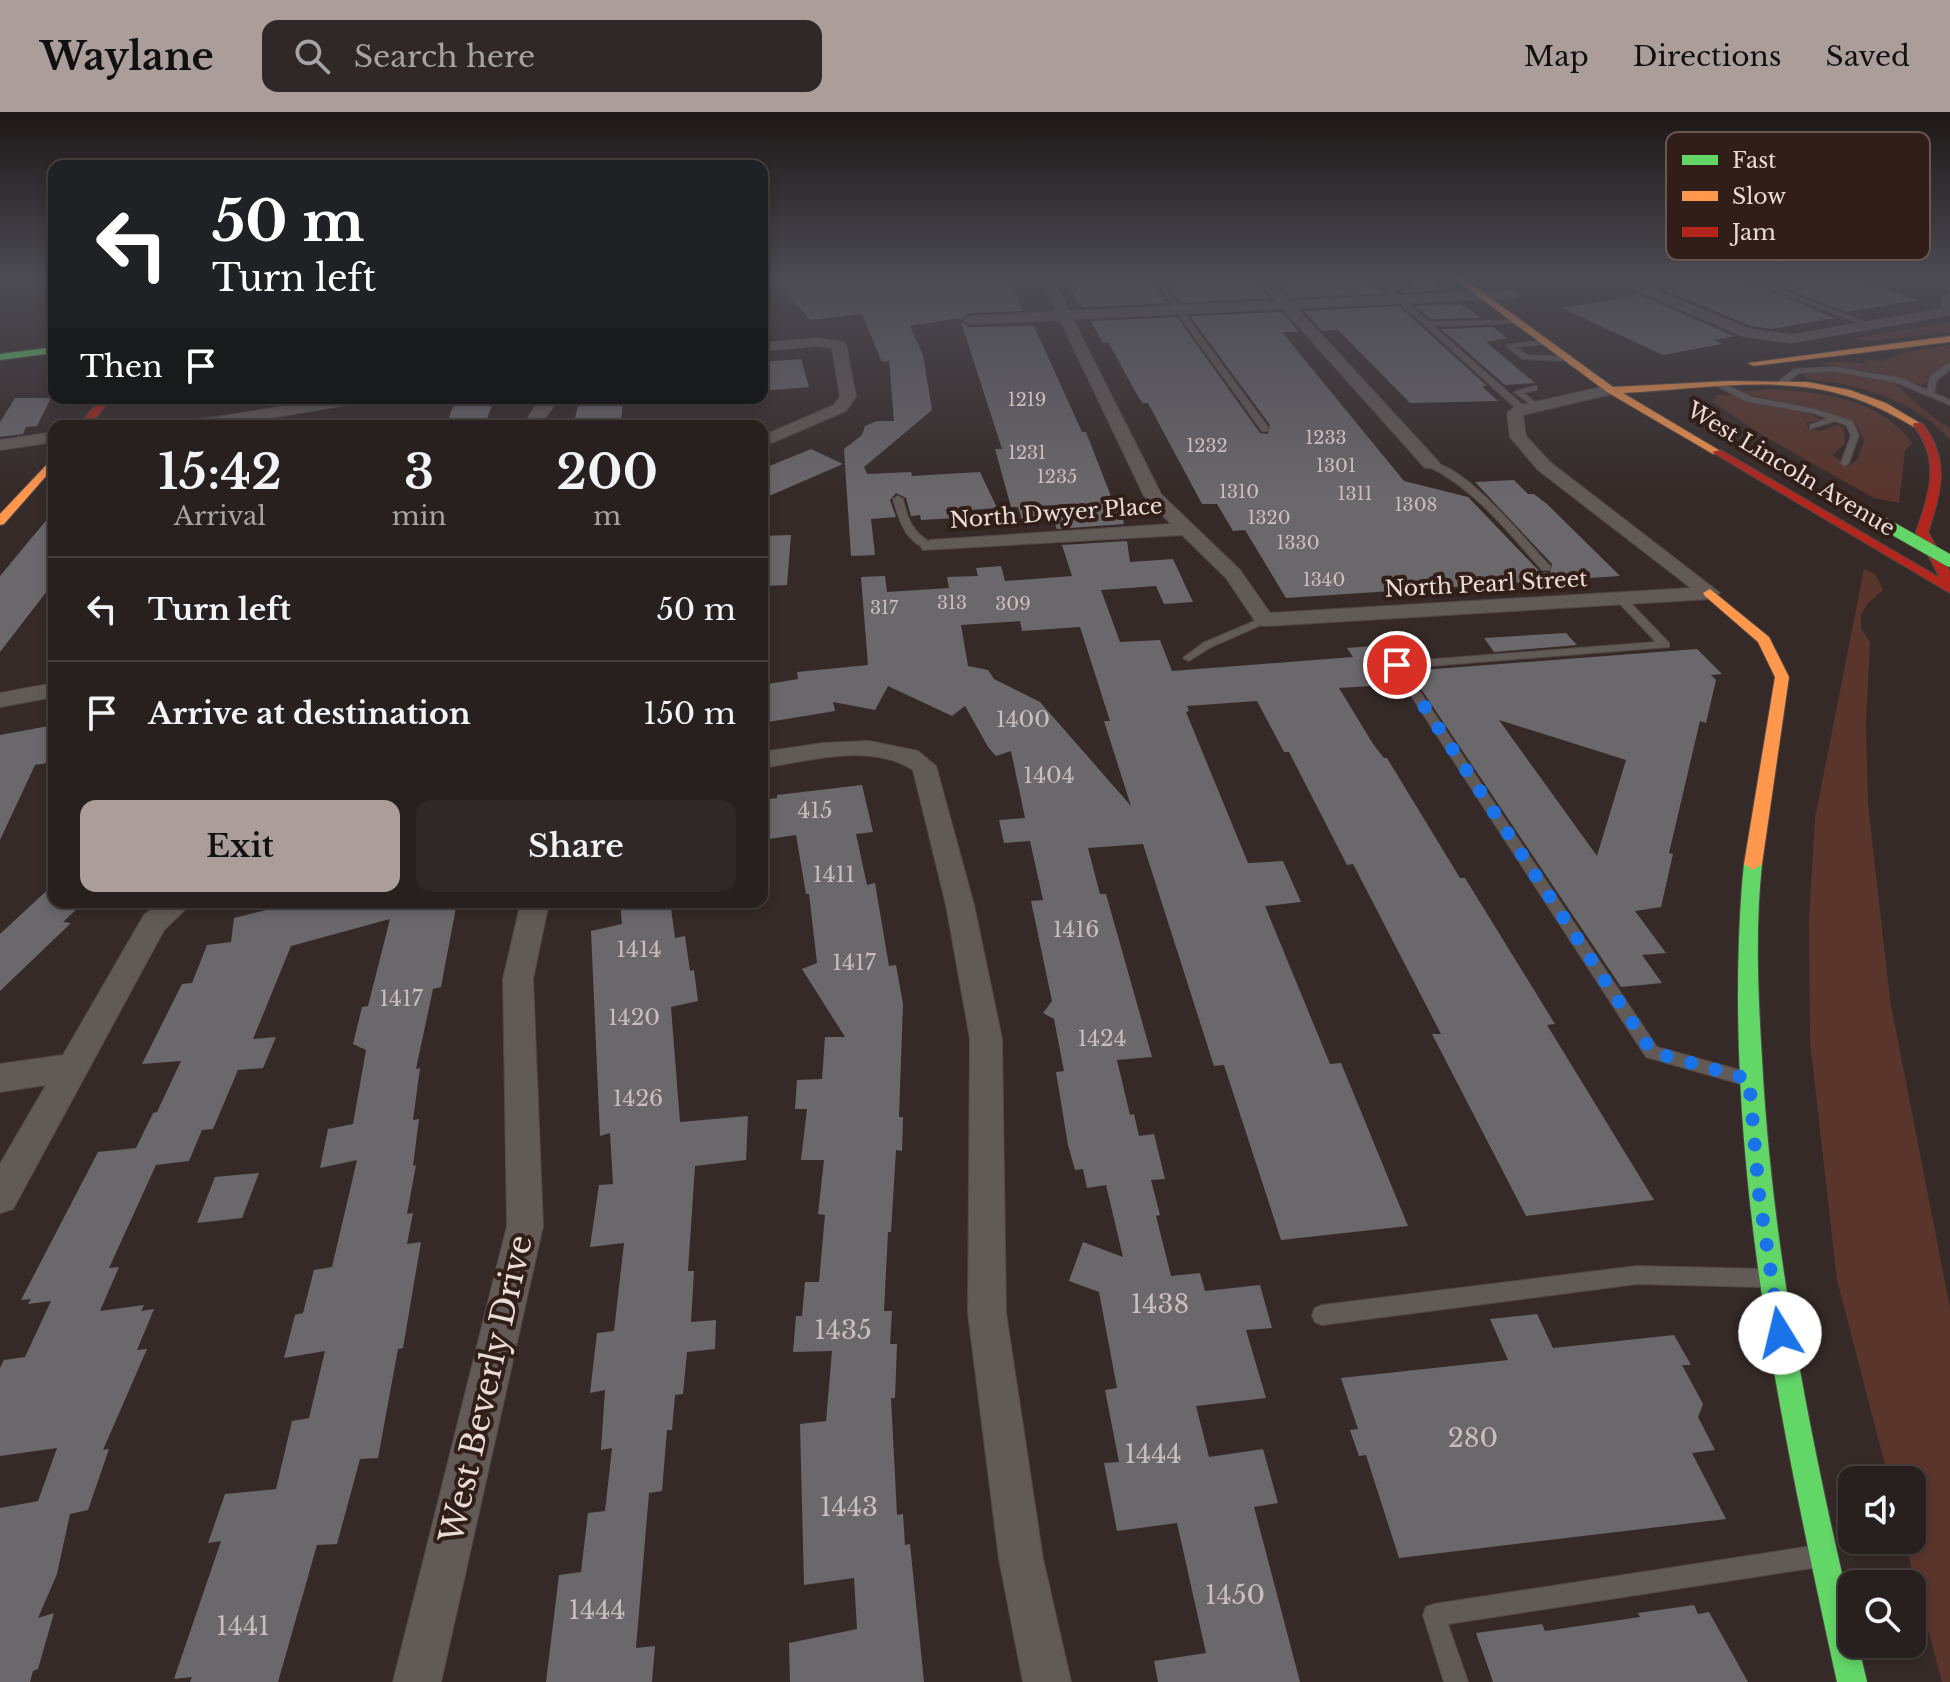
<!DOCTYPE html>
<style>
body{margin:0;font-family:"Libre Baskerville",serif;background:#302827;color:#f1f3f6;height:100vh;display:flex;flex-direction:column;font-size:30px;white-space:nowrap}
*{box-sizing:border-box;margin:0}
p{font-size:26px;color:#a5a3a4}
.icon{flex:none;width:44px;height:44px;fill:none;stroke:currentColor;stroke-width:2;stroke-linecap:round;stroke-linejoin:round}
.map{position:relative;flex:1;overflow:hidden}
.side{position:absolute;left:48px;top:308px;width:720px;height:488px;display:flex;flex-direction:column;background:#28201e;border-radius:16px;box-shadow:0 4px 12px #0003,0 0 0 2px #443e3c}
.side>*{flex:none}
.guide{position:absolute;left:48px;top:48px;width:720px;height:244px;border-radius:16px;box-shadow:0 4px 12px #0003,0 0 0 2px #443e3c;background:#202124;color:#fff;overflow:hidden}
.controls{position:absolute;left:1838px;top:1354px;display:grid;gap:16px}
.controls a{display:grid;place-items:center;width:88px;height:88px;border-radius:16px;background:#28201e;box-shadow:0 4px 12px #0003,0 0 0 2px #443e3c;font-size:40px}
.pin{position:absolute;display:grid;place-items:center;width:68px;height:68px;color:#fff;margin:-34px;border:4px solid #fff;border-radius:50%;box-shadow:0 2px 8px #0007}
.me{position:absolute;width:88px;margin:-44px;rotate:351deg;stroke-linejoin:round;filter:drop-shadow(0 0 6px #0008)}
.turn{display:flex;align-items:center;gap:28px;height:168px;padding:0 32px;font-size:36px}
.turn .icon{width:104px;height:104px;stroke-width:2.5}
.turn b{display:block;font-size:56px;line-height:68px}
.then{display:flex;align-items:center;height:76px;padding:0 32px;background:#0003;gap:16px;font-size:30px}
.eta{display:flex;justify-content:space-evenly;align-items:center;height:136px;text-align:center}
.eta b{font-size:48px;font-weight:600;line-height:56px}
.action{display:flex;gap:16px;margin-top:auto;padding:16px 32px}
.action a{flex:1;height:92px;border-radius:16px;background:#aa9d9a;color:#111;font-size:32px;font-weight:600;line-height:92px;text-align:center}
.action a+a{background:#302827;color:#f1f3f6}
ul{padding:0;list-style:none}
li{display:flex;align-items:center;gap:24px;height:104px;padding:0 32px;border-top:2px solid #443e3c}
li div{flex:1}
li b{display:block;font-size:30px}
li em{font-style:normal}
header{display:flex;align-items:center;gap:48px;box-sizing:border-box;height:112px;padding:0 40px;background:#aa9d9a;color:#111}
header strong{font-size:38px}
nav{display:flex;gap:44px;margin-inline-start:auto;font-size:28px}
.search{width:560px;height:72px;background:#302827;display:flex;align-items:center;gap:20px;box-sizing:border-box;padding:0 28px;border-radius:16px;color:#a5a3a4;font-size:30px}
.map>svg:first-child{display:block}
</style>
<header>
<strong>Waylane</strong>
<div class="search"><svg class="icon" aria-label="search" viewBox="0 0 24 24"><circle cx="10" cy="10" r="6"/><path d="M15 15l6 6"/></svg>Search here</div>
<nav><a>Map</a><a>Directions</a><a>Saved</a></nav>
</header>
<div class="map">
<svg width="1950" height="1570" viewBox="0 0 1950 1570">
<rect width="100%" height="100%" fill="#352a28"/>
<g fill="#5a352c">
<path d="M1950 210V220L1875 229 1851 227Z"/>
<path d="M1950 233V251C1938 257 1932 270 1921 273L1878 261 1820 252 1844 249 1866 252 1865 247 1881 249 1907 240Z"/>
<path d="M1824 258C1843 259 1889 263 1902 277 1917 293 1930 304 1950 316V328C1924 296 1877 279 1838 271 1826 269 1811 270 1802 263Z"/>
<path d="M1768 277C1818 279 1882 287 1912 331L1905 338 1899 391 1874 386 1762 323 1713 290 1717 283C1730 281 1813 298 1820 308L1806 311 1808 316 1819 319 1838 313 1844 316 1845 332 1832 343 1848 354 1858 347 1864 328 1856 312 1835 303 1739 280Z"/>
<path d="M1864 457 1875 462 1883 478 1867 492 1861 503V516L1870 530 1866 612 1868 692 1890 888 1950 1196V1570H1942L1904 1428H1912V1368H1889L1837 1168 1810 930 1809 809 1815 706Z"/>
</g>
<g fill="#6b686b" fill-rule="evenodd">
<path d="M772 163H1008L1023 199 970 201 960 208 959 206 910 214 923 243 932 298 864 355 867 362 911 360 912 364 980 360 997 396 970 398 972 405 921 408 920 403 911 404 906 386 896 381 890 388 896 405 871 407 875 443 851 444 844 337 862 323 865 314 877 309H894L889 249 882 250 862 202 810 208Z"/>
<path d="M1063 163H1147L1167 191 1083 195 1078 191Z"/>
<path d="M1160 163H1250L1270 186 1180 191Z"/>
<path d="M1311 163H1366L1385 181 1291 186 1272 165Z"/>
<path d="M1401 163H1424L1444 178 1400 181 1411 175Z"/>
<path d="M1649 163H1730L1835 206 1772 217 1751 214 1666 179 1676 175Z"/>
<path d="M1752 163H1846L1917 188 1846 200Z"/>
<path d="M1640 183 1734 224 1714 228 1722 232 1663 243 1562 196Z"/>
<path d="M1460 192 1482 206 1430 207 1415 194Z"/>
<path d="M1399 194 1487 274H1482L1498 289 1410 291 1338 218 1322 219 1304 199Z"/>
<path d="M1282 200 1299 220H1282L1404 369 1468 385 1540 460 1550 461 1552 452 1475 370 1514 368 1528 382H1534L1547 392 1620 464 1286 486 1245 418 1233 419 1217 392H1202L1148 291H1143L1139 286 1108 230 1103 231 1091 209 1177 205 1260 321 1268 322 1270 313 1190 204Z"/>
<path d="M961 210 970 215 1034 214 1082 320H1086L1114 392 1121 395 1124 412 1057 417 1052 406 1022 408 1018 395H1011L995 337H1002Z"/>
<path d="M1493 215 1507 226 1486 230 1535 271 1505 273 1441 217Z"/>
<path d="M801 247 809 275 762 279V250Z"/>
<path d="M15 286H51L37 314 26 315 23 322 0 325V310Z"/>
<path d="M456 286H495L484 314H446Z"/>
<path d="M580 286H624L620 314H573Z"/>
<path d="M811 337 843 352 762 387V357Z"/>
<path d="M54 399V470L0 540V464Z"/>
<path d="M791 423 787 473 762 474V424Z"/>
<path d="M1127 429 1130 450 1173 447 1193 490 1164 492 1156 474 1101 478 1120 530 1160 528 1172 559 1353 545 1347 536 1399 532 1408 546 1396 547 1388 552 1400 572 1339 576 1373 632 1384 646H1387L1460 766H1465L1555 912 1547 913 1654 1088 1526 1104 1432 922H1441L1353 752 1347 753 1289 640H1284L1257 589 1187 594 1189 599 1186 600 1248 751 1283 749 1301 790 1265 794 1330 952 1341 951 1408 1114 1281 1128 1224 953 1214 954 1143 732 1088 736 1100 782H1106L1152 945 1117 948 1130 1003 1134 1002 1139 1024 1154 1022 1165 1067 1151 1068 1160 1103 1156 1104 1171 1164 1200 1161 1205 1179 1260 1173 1272 1216 1246 1218 1266 1286 1196 1294 1209 1345 1263 1337 1278 1391 1254 1395 1300 1570H1158L1154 1549 1206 1541 1177 1411 1117 1419 1104 1351 1119 1350 1105 1278 1117 1276 1099 1180 1069 1169 1083 1130 1123 1145 1106 1073 1087 1076 1083 1057 1075 1058 1068 1033 1056 960 1064 959 1054 907 1043 901 1052 889 1031 789 1043 788 1030 729 1004 731 999 708 1025 706 1011 639 996 644 988 635 965 594 952 604 888 574 875 598 833 590 835 599 762 611V573L798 567 797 560 868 553 861 465 885 464 887 480 949 476 947 465 978 464 976 456 1001 454 1005 469 1072 464 1062 433ZM1020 509 1022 519 1080 515 1110 609H1104L1131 694 1040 590 994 567 988 558 968 554 961 513Z"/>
<path d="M1566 521 1577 533 1494 540 1484 526Z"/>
<path d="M1697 537 1722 562 1711 563 1716 568 1706 611 1700 609 1669 741 1673 742 1661 795 1635 799 1666 841 1642 843 1662 871 1621 875 1409 559ZM1499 608 1626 648 1597 744Z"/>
<path d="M54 613V650L35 653 0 728V623Z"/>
<path d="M862 673 873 720 856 722 867 773 875 771 889 854 896 853 903 892 899 1005H903L902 1039 896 1038 891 1120H888L884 1199H892L890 1232H897L895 1286H891L897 1403 903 1402 905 1433 910 1432 924 1570H790L789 1531 857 1517 854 1466 804 1473 800 1312 826 1309 832 1239 793 1240 796 1204H802L805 1170H819L825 1103 818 1102 824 1048H801L807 997H795L797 968 822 967 825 925H845L802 857 817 851 809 782H806L796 723 762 728V688L777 686V683Z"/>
<path d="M54 772V790H84L63 810 71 811 0 879V822Z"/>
<path d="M298 790H457L441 875 433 877 416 957 420 956 413 1008 419 1007 413 1054 416 1053 407 1102 413 1101 407 1132 421 1130 403 1236 398 1237 378 1346 360 1347 337 1432 317 1433 278 1570H190L192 1565 174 1567 221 1429 208 1431 225 1382 276 1377 292 1309 309 1306 325 1239 284 1246 295 1203 303 1201 314 1158 332 1155 357 1048 320 1056 328 1017 353 1012 366 938 353 932 362 895 368 894 390 807 291 834 253 927 276 925 263 956 238 958 213 1017 202 1018 189 1049 156 1053 109 1156 119 1155 100 1199 144 1193 141 1199 154 1197 137 1238 147 1237 103 1338 109 1337 88 1398 70 1402 57 1462 38 1506 54 1501 38 1557 33 1559 30 1570H0V1396L38 1389 57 1336 0 1344V1256L4 1248 25 1245 51 1189 28 1192 31 1187 21 1188 98 1040 136 1036 153 1001 157 1000 181 949 142 952 182 872 192 871 207 833 231 830 234 806Z"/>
<path d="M620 790H667L668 797 671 796 675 826 685 824 690 859 694 858 698 889 671 895 680 1010 748 1004 746 1048 695 1054 688 1159H694L691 1210 716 1208 715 1237 687 1240 683 1282 675 1283 672 1318H667L662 1379 649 1381 636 1536 655 1534 652 1570H546L559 1463 581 1460 588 1401 605 1399 612 1336 601 1338 605 1278 590 1281 597 1221 614 1219 624 1131 590 1135 599 1073 613 1072 610 1021 600 1024 591 819 622 812Z"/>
<path d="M259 1061 242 1106 197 1111 215 1065Z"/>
<path d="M1537 1202 1553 1236 1674 1223 1691 1253H1682L1703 1292 1698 1305 1715 1338 1692 1341 1726 1407 1399 1446 1366 1343 1359 1344 1350 1318 1358 1317 1341 1266 1508 1248 1490 1207Z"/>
<path d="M1694 1493 1698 1502 1709 1500 1748 1570H1493L1476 1521 1542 1512 1545 1519 1640 1505 1638 1501Z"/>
</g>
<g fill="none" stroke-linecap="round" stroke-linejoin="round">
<g stroke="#524845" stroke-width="2">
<g id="lane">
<path d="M1150 163H1156L1268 315V319H1262Z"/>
<path d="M1369 163H1376L1389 175 1400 174 1389 163H1396L1408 175 1393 178 1429 210 1516 208 1514 211 1433 214 1525 295V299H1519Z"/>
<path d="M1733 163H1743L1875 214 1870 215Z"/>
<path d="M1547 228 1544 232 1516 235 1527 243 1566 245 1570 247 1569 249 1522 247 1506 233Z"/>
<path d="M1947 252H1950V258L1937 268 1934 281 1950 288V293L1895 270 1834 259 1799 261 1785 272 1778 270 1794 257 1834 255 1900 266 1927 278 1930 265Z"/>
<path d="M1720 270 1751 285 1814 297 1852 309 1859 323 1849 351 1845 354 1841 351 1851 323 1846 313 1835 309 1810 317V313L1828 306 1812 301 1746 289 1717 274V270Z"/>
<path d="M1534 274H1537V278L1524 281 1538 293 1534 295 1514 280Z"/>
<path d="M1428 350C1464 350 1525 428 1550 454V458H1542C1507 419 1476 378 1428 354Z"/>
<path d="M898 384 903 387C908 409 913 421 933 432V436C907 436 899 408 893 387Z"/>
<path d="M1622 485 1626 486 1669 531V535L1404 556 1657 935 1750 961 1752 966 1750 971 1744 973 1646 945 1391 553 1397 550 1656 530 1618 490 1617 488Z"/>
<path d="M1264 505 1269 508 1268 510 1211 535 1189 549 1183 546 1203 531Z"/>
<path d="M1637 1154 1764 1157 1771 1160 1773 1166 1771 1172 1764 1175 1637 1172 1322 1213 1315 1210 1312 1203 1315 1196 1322 1193Z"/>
<path d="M1812 1434 1820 1437 1823 1445 1820 1453 1812 1456 1448 1512 1468 1570H1444L1423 1503 1426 1495 1434 1492Z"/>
</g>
</g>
<g stroke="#524845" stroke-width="2">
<g id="street">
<path d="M1039 163H1051L1069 199 1276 189 1253 163H1266L1290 189 1514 178 1521 182 1514 186 1297 196 1437 348 1440 352 1437 356H1425L1283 197 1073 207 1161 382 1240 458 1270 501 1691 476 1538 358 1510 325 1507 301 1516 294 1611 273 1619 278 1616 281 1523 303 1526 324 1550 350 1720 481 1710 487 1264 514 1257 512 1226 466 1182 423 923 438 920 434 930 428 1171 412 1144 384 1060 208 970 212 963 208 970 204 1056 200Z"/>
<path d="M1601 163H1619L1750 217 1790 223 1941 197 1943 185 1950 181V203L1790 231 1742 224Z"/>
<path d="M817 226 844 230 846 233 856 284 846 299 762 335V324L834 293 840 284 832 236 817 234 762 239V231Z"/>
<path d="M331 286H367L359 291 223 314H164L172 309 218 305Z"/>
<path d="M540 286H556L554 294 539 314H523Z"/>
<path d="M54 320V330L0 338V328Z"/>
<path d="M54 571V585L0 595V581Z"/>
<path d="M869 629 918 639 936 654 974 793 1002 927 1006 1201 1043 1447 1071 1570H1023L999 1447 968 1201 970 927 946 793 913 658C871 630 808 649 762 656V640L823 631Z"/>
<path d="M160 790H193L164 818 13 1097 0 1101V1052L46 973 0 980V952L63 943 144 803Z"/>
<path d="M521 790H549L533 867 543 1114 441 1570H393L507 1114 503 867Z"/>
</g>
</g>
<g stroke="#524845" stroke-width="2">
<g id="fast">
<path d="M54 235V241L0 248V242Z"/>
<path d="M1753 746 1762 752C1755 817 1758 882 1762 947 1772 1136 1809 1321 1852 1505V1532H1858L1867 1570H1837C1780 1310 1722 1041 1742 772L1744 752Z"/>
</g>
</g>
<g stroke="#524845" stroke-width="2">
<g id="slow">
<path d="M1449 163H1459L1613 275 1729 269 1808 270 1850 278 1886 291 1923 313 1914 315C1892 302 1871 291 1847 284 1776 262 1695 278 1623 281L1722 340 1713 342 1607 280Z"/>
<path d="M1950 224V230L1753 254 1748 251Z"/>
<path d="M54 345V355L4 412 0 413V402Z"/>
<path d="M1710 477 1769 525 1789 565 1762 752 1753 758 1744 752 1775 565 1758 530 1705 484 1703 481Z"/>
</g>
</g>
<g stroke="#524845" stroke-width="2">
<g id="jam">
<path d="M102 286H112L89 314H78Z"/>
<path d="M1914 311H1922C1950 346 1942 379 1928 420L1950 460V481L1712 340 1721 338 1940 466 1916 420C1930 380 1941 349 1913 313Z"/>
</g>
</g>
<use href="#lane" fill="#625a57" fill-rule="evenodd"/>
<use href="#street" fill="#625a57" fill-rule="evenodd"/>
<use href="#fast" fill="#63d668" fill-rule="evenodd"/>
<use href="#slow" fill="#ff974d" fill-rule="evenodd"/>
<use href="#jam" fill="#b3261e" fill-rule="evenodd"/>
<g stroke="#524845" stroke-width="13" stroke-linecap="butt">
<path id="fast-bridge" d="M1867 402 1950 449"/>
</g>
<use href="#fast-bridge" stroke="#63d668" stroke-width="12"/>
</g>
<linearGradient id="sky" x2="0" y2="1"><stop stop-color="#1d1716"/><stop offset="0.43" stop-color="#4b4a53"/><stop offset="1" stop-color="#4b4a53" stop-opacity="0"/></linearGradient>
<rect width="1950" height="383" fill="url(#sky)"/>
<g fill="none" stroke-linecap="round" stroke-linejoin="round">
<path stroke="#1a73e8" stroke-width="14" stroke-dasharray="0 25.2" d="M1397 553 1652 940 1749 967 1759 1082 1780 1221"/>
</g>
<g text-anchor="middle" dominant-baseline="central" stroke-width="8" stroke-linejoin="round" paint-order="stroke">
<g font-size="18" fill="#cabebc">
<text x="1027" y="288">1219</text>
<text x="1326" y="326">1233</text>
<text x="1207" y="334">1232</text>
<text x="1027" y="341">1231</text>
<text x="1336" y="354">1301</text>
<text x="1057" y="365">1235</text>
<text x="1239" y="380">1310</text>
<text x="1355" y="382">1311</text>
<text x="1416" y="393">1308</text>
<text x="1269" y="406">1320</text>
<text x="1298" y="431">1330</text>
<text x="1324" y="468">1340</text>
<text x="952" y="491">313</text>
<text x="1013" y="492">309</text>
<text x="884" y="496">317</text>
</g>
<g font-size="22" fill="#e9dbd7" stroke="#311e18">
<text transform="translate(1791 357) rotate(31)">West Lincoln Avenue</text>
<text transform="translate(1056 401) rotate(-4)">North Dwyer Place</text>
<text transform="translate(1486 472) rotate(-3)">North Pearl Street</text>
</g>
<g font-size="22" fill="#cabebc">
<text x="1023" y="607">1400</text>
<text x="1049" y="663">1404</text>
<text x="815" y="698">415</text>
<text x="834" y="762">1411</text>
<text x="1076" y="817">1416</text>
<text x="639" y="837">1414</text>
<text x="854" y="850">1417</text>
<text x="401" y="886">1417</text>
<text x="634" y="905">1420</text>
<text x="1102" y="926">1424</text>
<text x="638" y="986">1426</text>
</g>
<g font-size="26" fill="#cabebc">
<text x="1160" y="1192">1438</text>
<text x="843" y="1218">1435</text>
<text x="1473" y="1326">280</text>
<text x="1153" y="1342">1444</text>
<text x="849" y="1395">1443</text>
<text x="1235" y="1483">1450</text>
<text x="597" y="1498">1444</text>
<text x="243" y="1514">1441</text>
</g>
<g font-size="32" fill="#e9dbd7" stroke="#311e18">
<text transform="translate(486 1277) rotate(-77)">West Beverly Drive</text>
</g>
</g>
<rect x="1666" y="20" width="264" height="128" rx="12" fill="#311e18" stroke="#685751" stroke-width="2"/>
<rect x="1682" y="43" width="36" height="10" fill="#63d668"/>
<rect x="1682" y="79" width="36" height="10" fill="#ff974d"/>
<rect x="1682" y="115" width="36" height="10" fill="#b3261e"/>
<g font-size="22" fill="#e9dbd7">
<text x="1732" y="56">Fast</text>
<text x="1732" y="92">Slow</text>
<text x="1732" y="128">Jam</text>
</g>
</svg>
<div class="controls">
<a><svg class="icon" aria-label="sound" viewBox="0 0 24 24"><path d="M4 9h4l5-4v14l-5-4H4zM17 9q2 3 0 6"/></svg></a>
<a><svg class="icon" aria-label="search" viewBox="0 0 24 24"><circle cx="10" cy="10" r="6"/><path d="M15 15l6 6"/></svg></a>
</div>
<div class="pin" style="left:1397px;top:553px;background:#d93025"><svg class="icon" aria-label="arrive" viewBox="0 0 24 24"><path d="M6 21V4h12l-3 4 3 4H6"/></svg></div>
<svg class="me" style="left:1780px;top:1221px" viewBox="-20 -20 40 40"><circle r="19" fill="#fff"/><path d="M0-13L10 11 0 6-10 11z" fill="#1a73e8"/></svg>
<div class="guide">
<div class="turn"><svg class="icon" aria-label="left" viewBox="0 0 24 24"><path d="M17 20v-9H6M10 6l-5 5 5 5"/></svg><div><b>50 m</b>Turn left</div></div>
<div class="then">Then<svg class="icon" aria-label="arrive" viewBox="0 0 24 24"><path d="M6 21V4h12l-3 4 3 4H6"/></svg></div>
</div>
<section class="side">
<div class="eta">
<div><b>15:42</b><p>Arrival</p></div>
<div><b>3</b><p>min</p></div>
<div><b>200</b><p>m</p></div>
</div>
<ul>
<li><svg class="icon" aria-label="left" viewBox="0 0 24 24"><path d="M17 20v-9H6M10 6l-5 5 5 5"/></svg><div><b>Turn left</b></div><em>50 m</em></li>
<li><svg class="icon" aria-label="arrive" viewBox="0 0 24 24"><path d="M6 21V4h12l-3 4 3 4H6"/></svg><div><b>Arrive at destination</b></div><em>150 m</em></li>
</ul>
<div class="action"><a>Exit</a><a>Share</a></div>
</section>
</div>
